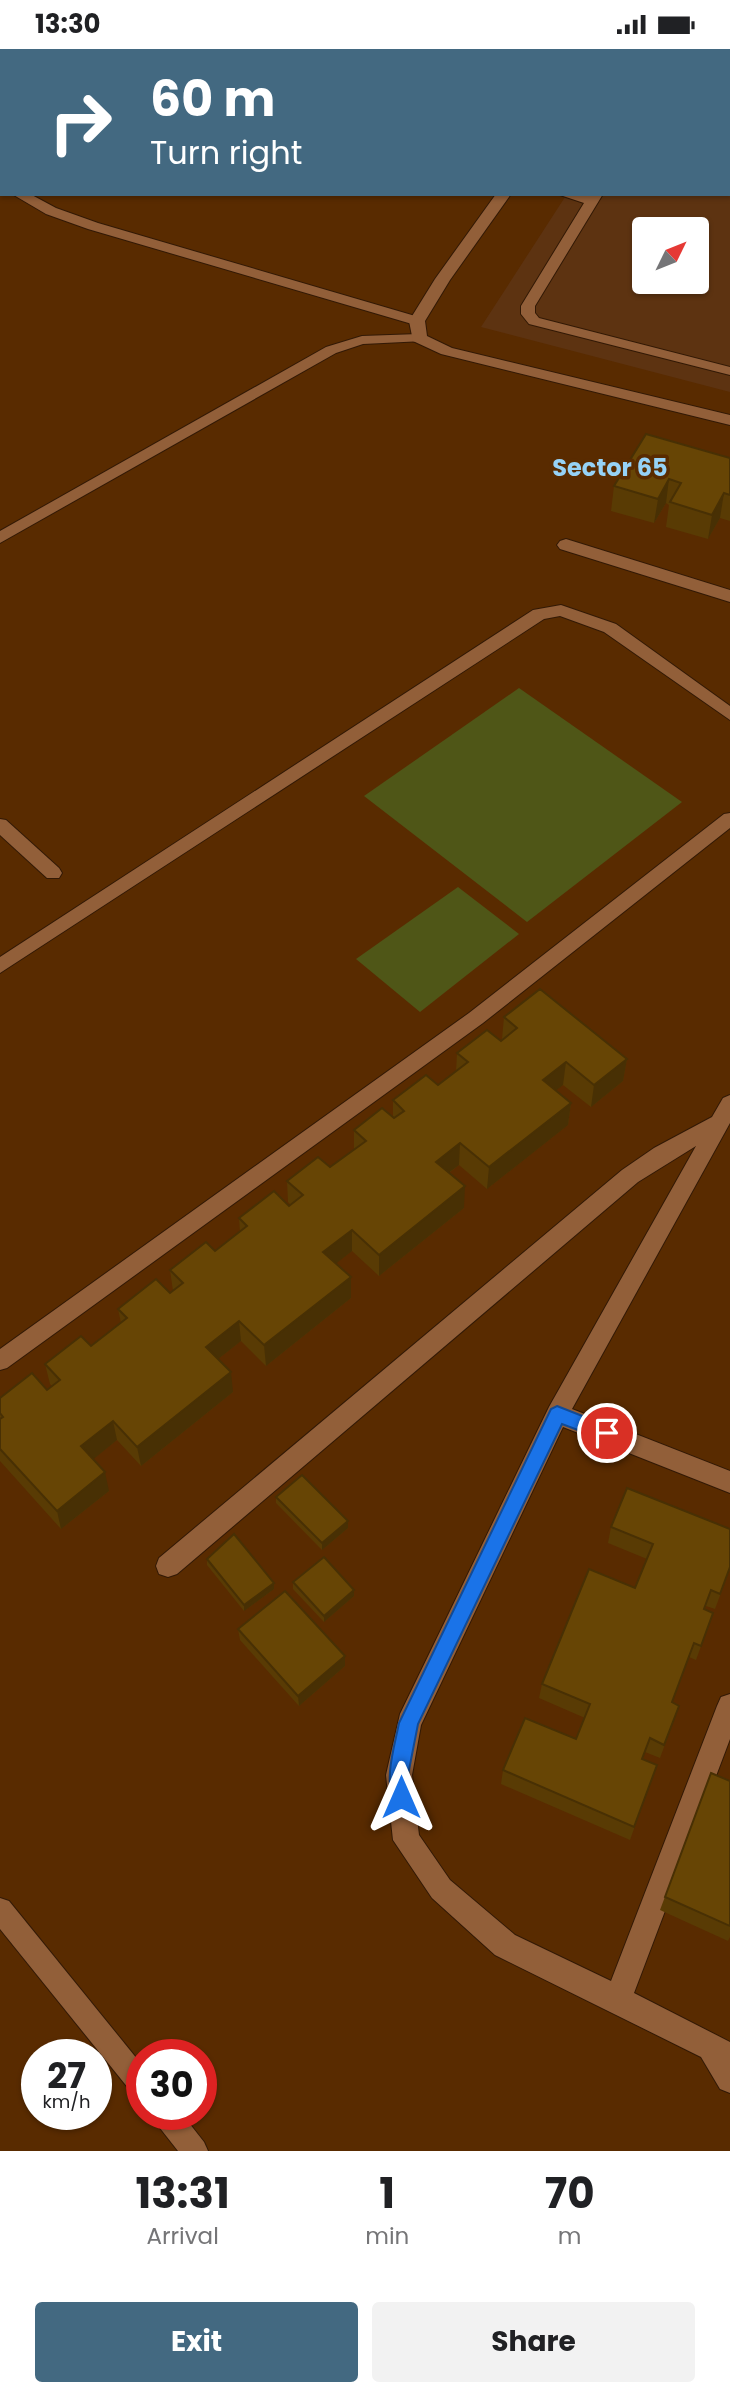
<!DOCTYPE html>
<style>
body{margin:0;font-family:Poppins,sans-serif;background:#f2f2f2;color:#202124;height:100vh;display:flex;flex-direction:column;font-size:26px;white-space:nowrap}
*{box-sizing:border-box;margin:0}
p{font-size:23px;color:#757577}
.icon{flex:none;width:38px;height:38px;fill:none;stroke:currentColor;stroke-width:2;stroke-linecap:round;stroke-linejoin:round}
.map{position:relative;height:2102px;overflow:hidden}
.side{display:flex;flex-direction:column;background:#fff;flex:1}
.side>*{flex:none}
.top-card{position:absolute;left:0px;top:0px;width:732px;height:147px;box-shadow:0 2px 5px #0004;background:#436981;color:#fff;overflow:hidden}
.needle{width:46px;rotate:47deg}
.controls{position:absolute;left:632px;top:168px;display:grid;gap:14px}
.controls a{display:grid;place-items:center;width:77px;height:77px;border-radius:7px;background:#fff;box-shadow:0 2px 5px #0004;font-size:35px}
.speed{position:absolute;left:21px;top:1990px;display:flex;gap:14px;font-size:35px;font-weight:700;text-align:center}
.speed>*{display:grid;place-content:center;width:91px;height:91px;border-radius:50%;background:#fff;box-shadow:0 2px 5px #0004;line-height:1}
.speed small{font-size:18px;font-weight:400}
.speed .limit{border:10px solid #d22;background:#fff;color:#111}
.pin{position:absolute;display:grid;place-items:center;width:60px;height:60px;color:#fff;margin:-30px;border:4px solid #fff;border-radius:50%;box-shadow:0 2px 7px #0007}
.me{position:absolute;width:77px;margin:-38px;rotate:0deg;stroke-linejoin:round;filter:drop-shadow(0 0 5px #0008)}
.turn{display:flex;align-items:center;gap:24px;height:147px;padding:0 35px;font-size:32px}
.turn .icon{width:91px;height:91px;stroke-width:2.5}
.turn b{display:block;font-size:49px;line-height:60px}
.eta{display:flex;justify-content:space-evenly;align-items:center;height:119px;text-align:center}
.eta b{font-size:42px;font-weight:700;line-height:49px}
.button{display:flex;gap:14px;margin-top:auto;padding:14px 35px}
.button a{flex:1;height:80px;border-radius:7px;background:#436981;color:#fff;font-size:28px;font-weight:700;line-height:80px;text-align:center}
.button a+a{background:#f2f2f2;color:#202124}
.status{display:flex;justify-content:space-between;align-items:center;height:49px;padding:0 35px;background:#fff;direction:ltr}
.status svg{height:19px;fill:currentColor}
.map>svg:first-child{display:block}
</style>
<div class="status"><b>13:30</b><svg viewBox="0 0 49 12"><path d="M0 12V9h3v3zM5 12V6h3v6zM10 12V3h3v9zM15 12V0h3v12zM26 1h20v11H26zM47 4h2v5h-2z"/></svg></div>
<div class="map">
<svg width="730" height="2102" viewBox="0 0 730 2102">
<rect width="100%" height="100%" fill="#592b00"/>
<path fill="#5d3311" fill-rule="evenodd" d="M730 16V343L481 278 567 145H730ZM644 180H696V233H644Z"/>
<g fill="#4f5617">
<path d="M519 639 682 753 527 873 364 747Z"/>
<path d="M458 838 519 885 420 963 356 910Z"/>
</g>
<g fill="none" stroke-linecap="round" stroke-linejoin="round">
<g stroke="#321905" stroke-width="2">
<g id="service">
<path d="M93 0H108L92 2Z"/>
<rect x="0" y="129" width="2" height="9"/>
<path d="M12 145H30L56 159 98 174 422 269 424 272 417 276 412 275 88 180 46 165Z"/>
<path d="M557 145H603L535 257V264L539 269 730 318V326L529 275 521 265V257L584 154Z"/>
<path d="M419 285 426 289 424 292 363 295 336 304 0 494V482L326 298 362 287Z"/>
<path d="M561 556 616 575 730 657V671L604 583 560 567 544 570 0 924V908L533 561Z"/>
<path d="M730 764V779L483 974 7 1319 0 1321V1300L469 964 724 765Z"/>
<path d="M0 770 6 771 59 819 62 824 59 829H47L0 786Z"/>
<path d="M0 1849 9 1852 142 2016V2049L133 2045 0 1880Z"/>
<path d="M152 2065H182L204 2093 208 2102H178L156 2074Z"/>
</g>
</g>
<g stroke="#321905" stroke-width="2">
<g id="minor">
<path d="M331 0H346L348 2H332Z"/>
<path d="M598 0H612L597 2Z"/>
<path d="M496 145H511L450 231 425 272 427 287 452 299 730 366V376L441 305 413 292 409 272 435 230Z"/>
<path d="M566 490 730 541V553L560 500 557 496 560 492Z"/>
<path d="M730 1046V1074L572 1360 730 1422V1444L563 1378 421 1676 412 1726 419 1786 450 1831 515 1886 611 1932 717 1657 721 1648 730 1645V1690L634 1944 730 1993V2044L720 2040 701 2008 495 1906 432 1849 393 1791 386 1726 400 1665 549 1358 696 1097 638 1133 177 1525 168 1528 159 1525 156 1517 159 1509 622 1121 654 1099 712 1068 723 1049Z"/>
</g>
</g>
<use href="#service" fill="#925f39" fill-rule="evenodd"/>
<use href="#minor" fill="#925f39" fill-rule="evenodd"/>
</g>
<g fill="#593b04">
<path d="M179 0H297L300 2H182Z"/>
<path d="M375 0H446L442 2H378Z"/>
<path d="M2 42V130L0 129V43Z"/>
<path d="M730 409V472L720 469 708 490 666 478 669 456 666 454 654 474 611 462 614 437Z"/>
<path d="M504 968 627 1010 623 1032 591 1058 563 1036 556 1041 571 1054 568 1076 487 1140 459 1116 449 1124 464 1159 379 1227 352 1202 336 1214 351 1249 266 1317 241 1292 218 1310 233 1343 141 1417 117 1391 93 1410 109 1442 61 1480 0 1412V1349L47 1341 52 1337 50 1335 45 1315 91 1297 121 1274 118 1260 170 1244 173 1242 170 1221 215 1202 240 1183 239 1169 289 1157 291 1156 288 1153 287 1132 330 1118 354 1101V1081L393 1068V1051L438 1036 456 1023 457 1004 501 992 502 990Z"/>
<path d="M276 1448 348 1479 322 1501 276 1454Z"/>
<path d="M611 1478 730 1520 715 1560 706 1557 704 1561 713 1564 696 1611 689 1608 672 1654 674 1671 660 1709 645 1703 643 1710 657 1716 630 1791 501 1735 503 1721 576 1690 585 1669 539 1649 542 1635 635 1539 647 1510 608 1494Z"/>
<path d="M207 1510 274 1534V1540L244 1562 207 1516Z"/>
<path d="M293 1533 354 1547 324 1573 293 1540Z"/>
<path d="M238 1580 345 1617 299 1657 240 1591Z"/>
<path d="M711 1724 730 1732V1888L728 1892 660 1861Z"/>
</g>
<g fill="#483004">
<path d="M34 0H71L67 2H30Z"/>
<path d="M409 0H446L442 2H409Z"/>
<path d="M0 14H2V30L0 31Z"/>
<path d="M669 430 666 454 654 474 658 450Z"/>
<path d="M724 444 720 469 708 490 712 466Z"/>
<path d="M627 1010 623 1032 591 1058 594 1036Z"/>
<path d="M566 1013 563 1036 541 1053 543 1031Z"/>
<path d="M571 1054 568 1076 487 1140 489 1118Z"/>
<path d="M460 1094 459 1116 435 1134 436 1113Z"/>
<path d="M465 1137 464 1159 379 1227V1206Z"/>
<path d="M352 1181V1202L324 1224 323 1203Z"/>
<path d="M351 1228V1249L266 1317 264 1296Z"/>
<path d="M239 1272 241 1292 208 1318 206 1298Z"/>
<path d="M231 1323 233 1343 141 1417 137 1398Z"/>
<path d="M113 1372 117 1391 85 1417 81 1397Z"/>
<path d="M105 1423 109 1442 61 1480 57 1462Z"/>
<path d="M348 1472V1479L322 1501V1494Z"/>
<path d="M274 1534V1540L244 1562V1556Z"/>
<path d="M354 1541V1547L324 1573V1567Z"/>
<path d="M345 1607V1617L299 1657 298 1647Z"/>
</g>
<g fill="#674505" stroke="#483004" stroke-width="2">
<path d="M5 0H34L30 2H2V14H0V2Z"/>
<path d="M223 0H297L300 2 220 1Z"/>
<path d="M2 42V67L0 66V43Z"/>
<path d="M0 74 2 75V116L0 115Z"/>
<path d="M646 385 730 409V446L724 444 712 466 670 453 681 434 669 430 658 450 614 437Z"/>
<path d="M540 940 627 1010 594 1036 566 1013 543 1031 571 1054 489 1118 460 1094 436 1113 465 1137 379 1206 352 1181 323 1203 351 1228 264 1296 239 1272 206 1298 231 1323 137 1398 113 1372 81 1397 105 1423 57 1462 0 1400V1370L3 1368 0 1364V1349L32 1324 47 1341 60 1331 45 1315 81 1287 91 1297 127 1269 118 1260 156 1230 170 1244 183 1234 170 1221 206 1193 215 1202 247 1177 239 1169 274 1142 289 1157 303 1146 287 1132 318 1108 330 1118 366 1092 354 1081 382 1059 394 1069 404 1062 393 1051 426 1026 438 1036 468 1013 457 1004 487 981 501 992 517 979 504 968Z"/>
<path d="M302 1426 348 1472 322 1494 276 1448Z"/>
<path d="M627 1439 730 1480V1518L720 1545 711 1541 704 1560 713 1564 701 1597 694 1594 672 1653 679 1657 664 1696 650 1689 642 1710 657 1716 634 1778 503 1721 525 1669 576 1690 590 1655 542 1635 589 1520 635 1539 653 1495 611 1478Z"/>
<path d="M234 1485 274 1534 244 1556 207 1510Z"/>
<path d="M324 1508 354 1541 324 1567 293 1533Z"/>
<path d="M285 1542 345 1607 298 1647 238 1580Z"/>
<path d="M711 1724 730 1732V1877L665 1848Z"/>
</g>
<path fill="#1a73e8" stroke="#114b97" stroke-width="2" d="M557 1357 613 1379 616 1384 613 1390 607 1392 562 1375 418 1675 408 1726 411 1748 408 1755 401 1758 394 1755C384 1729 394 1700 399 1674L551 1360Z"/>
<g text-anchor="middle" dominant-baseline="central" stroke-width="7" stroke-linejoin="round" paint-order="stroke">
<g font-size="24" font-weight="bold" fill="#96d2f6" stroke="#592b00">
<text x="610" y="418">Sector 65</text>
</g>
</g>
</svg>
<div class="controls">
<a><svg class="needle" viewBox="-14 -14 28 28"><path d="M0-13l5 13h-10z" fill="#e53935"/><path d="M0 13l5-13h-10z" fill="#757577"/></svg></a>
</div>
<div class="speed"><div>27<small>km/h</small></div><div class="limit">30</div></div>
<div class="pin" style="left:607px;top:1384px;background:#d93025"><svg class="icon" aria-label="arrive" viewBox="0 0 24 24"><path d="M6 21V4h12l-3 4 3 4H6"/></svg></div>
<svg class="me" style="left:401px;top:1748px" viewBox="-20 -20 40 40"><path d="M0-17L14 15 0 8-14 15z" fill="#1a73e8" stroke="#fff" stroke-width="4"/></svg>
<div class="top-card">
<div class="turn"><svg class="icon" aria-label="right" viewBox="0 0 24 24"><path d="M7 20v-9h11M14 6l5 5-5 5"/></svg><div><b>60 m</b>Turn right</div></div>
</div>
</div>
<section class="side">
<div class="eta">
<div><b>13:31</b><p>Arrival</p></div>
<div><b>1</b><p>min</p></div>
<div><b>70</b><p>m</p></div>
</div>
<div class="button"><a>Exit</a><a>Share</a></div>
</section>
